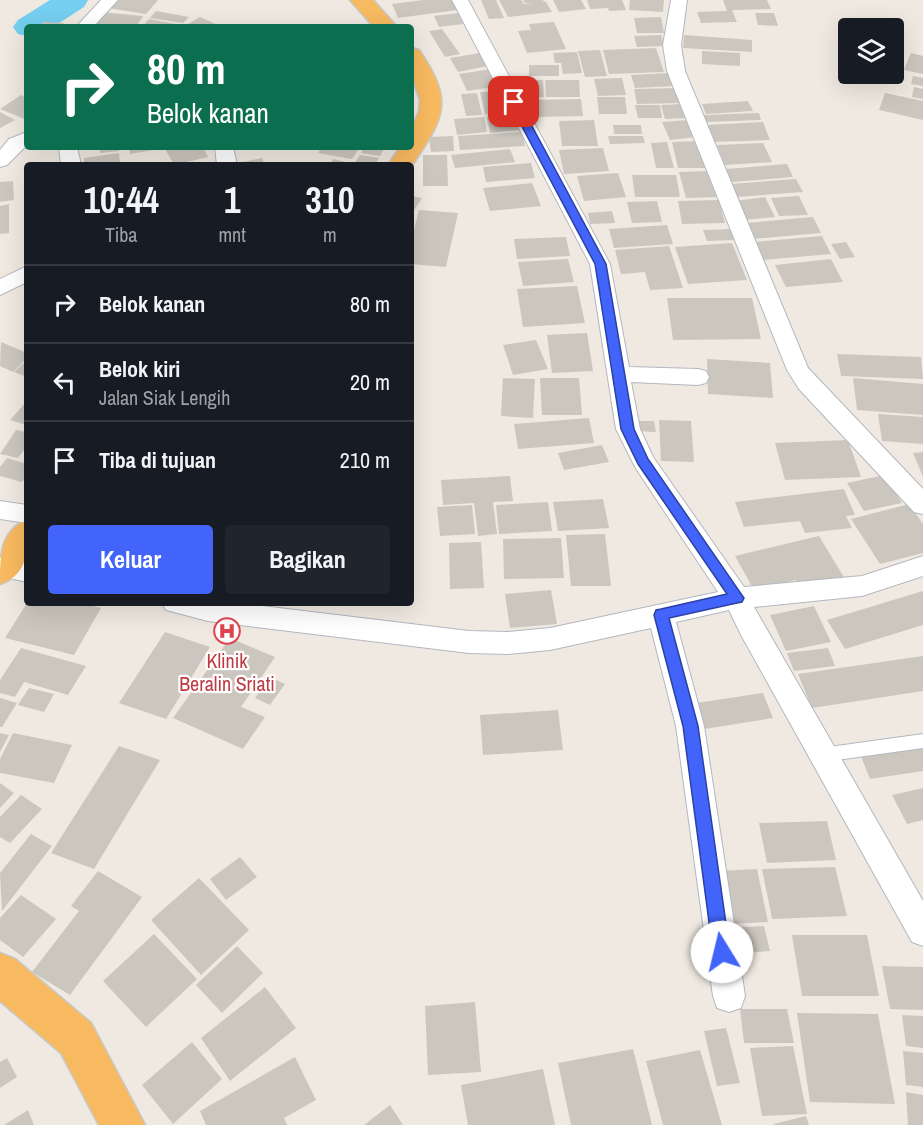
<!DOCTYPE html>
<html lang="id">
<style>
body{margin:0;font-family:"Archivo Narrow",sans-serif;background:#20242c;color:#f1f3f6;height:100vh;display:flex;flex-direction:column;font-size:22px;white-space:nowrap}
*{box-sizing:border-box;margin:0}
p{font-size:20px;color:#9ea1a6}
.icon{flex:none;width:33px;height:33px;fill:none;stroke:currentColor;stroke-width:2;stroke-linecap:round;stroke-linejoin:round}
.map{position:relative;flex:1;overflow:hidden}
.sheet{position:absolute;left:24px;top:162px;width:390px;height:444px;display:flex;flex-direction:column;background:#171b24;border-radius:6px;box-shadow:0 6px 24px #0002}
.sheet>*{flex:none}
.guide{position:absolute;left:24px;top:24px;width:390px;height:126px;border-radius:6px;box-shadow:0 6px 24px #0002;background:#0b6e4f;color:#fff;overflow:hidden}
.buttons{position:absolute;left:838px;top:18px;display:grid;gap:12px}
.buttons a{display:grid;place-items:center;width:66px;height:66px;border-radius:6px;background:#171b24;box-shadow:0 6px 24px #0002;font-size:30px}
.pin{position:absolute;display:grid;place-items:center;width:51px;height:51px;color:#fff;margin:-26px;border-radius:12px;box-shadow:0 3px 9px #0006}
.me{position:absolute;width:66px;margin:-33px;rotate:351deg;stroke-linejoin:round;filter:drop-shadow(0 0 4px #0008)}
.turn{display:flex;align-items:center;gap:21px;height:126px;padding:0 24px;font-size:27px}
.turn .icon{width:78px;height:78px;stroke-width:2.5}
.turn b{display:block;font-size:42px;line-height:51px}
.eta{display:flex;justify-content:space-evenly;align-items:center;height:102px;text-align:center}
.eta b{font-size:36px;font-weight:700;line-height:42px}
.action{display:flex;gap:12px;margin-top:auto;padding:12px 24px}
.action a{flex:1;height:69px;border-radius:6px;background:#4264fb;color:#fff;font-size:24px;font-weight:700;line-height:69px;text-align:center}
.action a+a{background:#20242c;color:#f1f3f6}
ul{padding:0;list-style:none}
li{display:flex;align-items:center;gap:18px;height:78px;padding:0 24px;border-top:2px solid #363941}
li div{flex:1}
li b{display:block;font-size:22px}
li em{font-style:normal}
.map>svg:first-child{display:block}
</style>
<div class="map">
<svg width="923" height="1125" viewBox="0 0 923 1125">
<rect width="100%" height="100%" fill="#efe9e1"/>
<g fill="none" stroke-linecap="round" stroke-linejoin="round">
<path fill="#75cff0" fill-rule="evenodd" d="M50 0H88L84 7 53 27H27V36L18 34 13 27 18 20Z"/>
</g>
<g fill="#cbc7bf">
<path d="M115 0H158L146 14 108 8Z"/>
<path d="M423 0H453L458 10 398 18 392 4Z"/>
<path d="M481 0H496L504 18 489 19Z"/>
<path d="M499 0H521L524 4 532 3H525L523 0H542L546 2 552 12 508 17Z"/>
<path d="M553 0H581L586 9 559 12Z"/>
<path d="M587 0H622L626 10 609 11 608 8 590 9Z"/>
<path d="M630 0H664L663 12 629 10Z"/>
<path d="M723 0H767L771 9 732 10 737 22 701 23 697 12 727 11Z"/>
<path d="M156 11 189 17 183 23 150 18Z"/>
<path d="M101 12 143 16 136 27 93 25Z"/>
<path d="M458 13 463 24 439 27 434 16Z"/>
<path d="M755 13H774L778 26 758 25Z"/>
<path d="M200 17 222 27H183Z"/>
<path d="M661 17 664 33H637L634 18Z"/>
<path d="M149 19 176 24 173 27H142Z"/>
<path d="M43 22 64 23 61 27H39Z"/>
<path d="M554 22 566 49 527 53 518 31 531 30 529 24Z"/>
<path d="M442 29 460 54 445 57 429 31Z"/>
<path d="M661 35 664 46 637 47 634 36Z"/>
<path d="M684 35 752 40V52L683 48Z"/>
<path d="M656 48 664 72 609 74 603 50Z"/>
<path d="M600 50 607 76 585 77 578 51Z"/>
<path d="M702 51 740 53V66L702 64Z"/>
<path d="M577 52 582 73 563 74 561 63H555L553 53Z"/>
<path d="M480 53 488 66 458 72 450 58Z"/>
<path d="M911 53 923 56V74L904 70Z"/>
<rect x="529" y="65" width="30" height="11"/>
<path d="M492 69 500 86 467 91 459 74Z"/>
<path d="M670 73 674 86 635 88 631 75Z"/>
<path d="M913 76 923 78V86L911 84Z"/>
<path d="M622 78 626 95 598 96 594 79Z"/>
<path d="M528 80H543L544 97H529Z"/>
<path d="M545 80H579L580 97H546Z"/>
<path d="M914 87 923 89V99L912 97Z"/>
<path d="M679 88 683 103 637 104 634 89Z"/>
<path d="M506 91 511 113 485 114 480 92Z"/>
<path d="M477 93 482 115 466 116 461 94Z"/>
<path d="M885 93 923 101V120L879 110Z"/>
<path d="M21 95 27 98V120L0 109Z"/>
<path d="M597 97H625L627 114H599Z"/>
<path d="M581 99 583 116 538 117 536 100Z"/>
<path d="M748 101 753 111 706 114 702 104Z"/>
<path d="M684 104 689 118 665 119 661 105Z"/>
<path d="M635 105H660L662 118H638Z"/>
<path d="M0 112 15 120 0 128Z"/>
<path d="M759 113 761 120 706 122 703 115Z"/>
<path d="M515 115 520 130 490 133 487 117Z"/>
<path d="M484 117 487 132 457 135 454 119Z"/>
<path d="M594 120 598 146H562L559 121Z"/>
<path d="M688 120 697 137 670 140 662 122Z"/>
<path d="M763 122 770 140 712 142 706 125Z"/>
<path d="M613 125H641L642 134H614Z"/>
<path d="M522 132 525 146 460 150 458 136Z"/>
<path d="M453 136 454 151 431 152 429 137Z"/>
<path d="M608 136H643L645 143 610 144Z"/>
<path d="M698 141 705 168H678L672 142Z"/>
<path d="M667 142 674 168H656L651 143Z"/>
<path d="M763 143 772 162 725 165 717 145Z"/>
<path d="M100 147H119V151L100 153Z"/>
<path d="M129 147H158L159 149 130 154Z"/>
<path d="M164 147H203L208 157 174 165Z"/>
<path d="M322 147H360L352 159 318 153Z"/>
<path d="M364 147H385L380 156 361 153Z"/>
<path d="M603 148 609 171 564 174 559 150Z"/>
<path d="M510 149 515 162 455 168 451 155Z"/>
<path d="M119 153 120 165H84V158Z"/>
<path d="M360 155 379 158 375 165 355 162Z"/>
<path d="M423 155H447L448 186H423Z"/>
<path d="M262 158 265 165H234V164Z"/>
<path d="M333 159 355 164V165H329Z"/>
<path d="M531 163 535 178 486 182 483 167Z"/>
<path d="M787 164 793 177 732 182 726 169Z"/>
<path d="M711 171 718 197 686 198 679 172Z"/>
<path d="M618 173 626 197 584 201 577 176Z"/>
<path d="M632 175H676L680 197H635Z"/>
<path d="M796 179 803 192 736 197 730 184Z"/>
<path d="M13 181 14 200 0 202V182Z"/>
<path d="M532 183 541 206 490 211 483 188Z"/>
<path d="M411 196 422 198 411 215Z"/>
<path d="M799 196 808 215 779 216 771 198Z"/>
<path d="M765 197 775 217 744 220 734 201Z"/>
<path d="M719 200 725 223 682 224 678 201Z"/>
<path d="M657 201 662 222 632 223 627 202Z"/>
<path d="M9 204V233L0 234V206Z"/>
<path d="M419 210 458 213 446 267 411 264V241Z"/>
<path d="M612 211 615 223 590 224 588 213Z"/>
<path d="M813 217 821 233 753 239 746 223Z"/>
<path d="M667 225 673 244 614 248 609 229Z"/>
<path d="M732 229 736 240 707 241 703 230Z"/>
<path d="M822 236 831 254 763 260 755 242Z"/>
<path d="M566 237 570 256 517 259 514 239Z"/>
<path d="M846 242 855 257 840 259 831 244Z"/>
<path d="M732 243 747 280 688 284 675 247Z"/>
<path d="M669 246 683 288 650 290 645 272 621 274 615 250Z"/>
<path d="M568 259 574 282 523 286 518 262Z"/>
<path d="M831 259 843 282 786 287 775 265Z"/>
<path d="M577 286 585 323 523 327 517 289Z"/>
<path d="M667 298H752L761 339 673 340Z"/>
<path d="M587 333 593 371 552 373 547 335Z"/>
<path d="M536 340 548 369 513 375 503 345Z"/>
<path d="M1 342 27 353V358L13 372 0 366Z"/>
<path d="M837 354 921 357 923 379 841 376Z"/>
<path d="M707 359 770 363 773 398 708 394Z"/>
<path d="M27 360V377L14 372Z"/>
<path d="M503 378 535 379 533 418 501 416Z"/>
<path d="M540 378H579L582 415H542Z"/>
<path d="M853 378 923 384V415L857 410Z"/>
<path d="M27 401V425L10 420Z"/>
<path d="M878 414 923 417V444L882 441Z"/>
<path d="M589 418 594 443 518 449 514 424Z"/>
<path d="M659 420 691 421 694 462 661 461Z"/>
<path d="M631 421H654L656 432 632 431Z"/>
<path d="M16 430 27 432V446L18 458 0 454Z"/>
<path d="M848 440 861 477 785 480 775 443Z"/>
<path d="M602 445 609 462 564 470 558 453Z"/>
<path d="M923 452V477L913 453Z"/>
<path d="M7 458 27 464V475L22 482 0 476V467Z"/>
<path d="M885 475 902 503 864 511 847 483Z"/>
<path d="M510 476 513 501 493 502 497 534 478 536 474 503 443 505 441 480Z"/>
<path d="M844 489 855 515 846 516 852 528 805 533 800 521 744 527 735 502Z"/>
<path d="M603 499 609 528 558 531 553 502Z"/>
<path d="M548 502 552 531 499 534 496 505Z"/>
<path d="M909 504 923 524V553L880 564 851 519Z"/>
<path d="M472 505 475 534 440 536 437 507Z"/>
<path d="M605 534 611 586H571L566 535Z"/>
<path d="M819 536 845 579 802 590 796 580 754 590 735 556Z"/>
<path d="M561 538 564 578 504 579 503 539Z"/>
<path d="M481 542 484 588 450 589 449 543Z"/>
<path d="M551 590 557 624 510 628 505 594Z"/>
<path d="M923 591V625L845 649 827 620Z"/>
<path d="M27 603H81L101 608 74 655 5 638Z"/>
<path d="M814 606 831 642 786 651 770 615Z"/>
<path d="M165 632 210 647 166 719 119 703Z"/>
<path d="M230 638 275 657 241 707 265 717 243 749 173 718Z"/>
<path d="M21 648 86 666 68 695 24 682 15 697 0 693V680Z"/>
<path d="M828 648 835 666 794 671 787 653Z"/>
<path d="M923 656V691L812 708 798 674Z"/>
<path d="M270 677 285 684 270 705 255 698Z"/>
<path d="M29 688 54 694 44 712 18 705Z"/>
<path d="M763 693 773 718 699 730 690 704Z"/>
<path d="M0 698 17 703 2 727H0Z"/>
<path d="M558 710 563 750 483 755 480 715Z"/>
<path d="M0 733 9 735 0 752Z"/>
<path d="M13 733 72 745 54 783 0 773V759Z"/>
<path d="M923 745V771L870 779 860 754Z"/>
<path d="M119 746 160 760 94 869 51 853Z"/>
<path d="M0 783 14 793 0 808Z"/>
<path d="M923 788V820L907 824 892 795Z"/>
<path d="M21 795 42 809 10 843 0 837V817Z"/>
<path d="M827 821 836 860 767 863 759 823Z"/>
<path d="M31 834 52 846 2 911 0 873Z"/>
<path d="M240 857 257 877 226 900 210 879Z"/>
<path d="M835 867 847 916 772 919 762 869Z"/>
<path d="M757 869 768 922 727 924 717 871Z"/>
<path d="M98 871 142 897 70 995 32 972 79 911 71 906Z"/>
<path d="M199 878 249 930 201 975 151 920Z"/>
<path d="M21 895 56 919 23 957 0 940V918Z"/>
<path d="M764 926 770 951 729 954 724 928Z"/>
<path d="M154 934 197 979 146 1027 103 981Z"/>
<path d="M792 935H867L879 996H802Z"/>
<path d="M237 946 263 973 222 1013 196 985Z"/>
<path d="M882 966 923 967V1010L890 1009Z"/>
<path d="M265 987 296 1028 230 1081 201 1038Z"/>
<path d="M475 1002 481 1072 428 1075 425 1006Z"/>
<path d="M740 1009H787L794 1043H744Z"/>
<path d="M797 1013 878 1014 895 1104 810 1102Z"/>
<path d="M902 1015 923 1016V1048L906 1046Z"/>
<path d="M726 1028 740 1083 717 1086 704 1031Z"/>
<path d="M192 1042 222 1079 173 1124 142 1085Z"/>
<path d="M793 1046 807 1114 762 1116 750 1048Z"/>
<path d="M633 1049 652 1125H571L558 1063Z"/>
<path d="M700 1050 722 1125H663L646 1061Z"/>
<path d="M903 1051 923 1053V1087L906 1085Z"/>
<path d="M295 1057 316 1100 284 1118 287 1125H206L200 1111Z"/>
<path d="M7 1058 17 1077 0 1088V1062Z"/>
<path d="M543 1069 555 1125H468L461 1085Z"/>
<path d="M906 1092 923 1095V1125H908Z"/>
<path d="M390 1105 403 1125H364Z"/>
<path d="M28 1110 34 1125H4Z"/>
<path d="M806 1116 809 1125H774V1124Z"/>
</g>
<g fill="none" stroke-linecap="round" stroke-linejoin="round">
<g stroke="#b4b7c1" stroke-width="2">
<path id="service" d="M923 734V748L822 762 817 760 814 755 817 750 822 748Z"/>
</g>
<g stroke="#b4b7c1" stroke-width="2">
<g id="minor">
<path d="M101 0H118L93 27H76Z"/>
<path d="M452 0H468L610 264 629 367 698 369 706 371 709 377 706 383 698 385 631 382 640 429 653 457 744 587 862 576 923 556V576L862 596 754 607 923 901V946L912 942 741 635 729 610 676 622 704 726 745 996 741 1008 729 1012 717 1008 713 996 676 726 651 628 550 650 508 654 469 653 208 621 166 610 162 603H238L469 631 508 632 550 628 718 592 635 467 616 429 590 264Z"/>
<path d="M671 0H687L681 45 685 71 808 368 923 489V514L914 512 799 389 787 370 667 71 663 45Z"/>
<path d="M27 132V145L7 165 0 167V150L9 139Z"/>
<path d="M59 147H77L81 165H61Z"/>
<path d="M215 147H233L237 165H217Z"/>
<path d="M27 266V282L0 295V279Z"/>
<path d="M0 501 27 505V523L0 519Z"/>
<path d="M3 557 27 562V582L0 576V558Z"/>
</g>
</g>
<g stroke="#c9c9c9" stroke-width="3">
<g id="trunk">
<path d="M350 0H373L397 27H374Z"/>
<path d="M411 48 419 50C455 103 444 117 411 167V165H388L400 147H411V129L419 112 420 100 411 73Z"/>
<path d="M27 520C27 547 31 574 0 584 0 557 0 531 27 520Z"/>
<path d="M0 953 15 959 91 1023 145 1125H99L61 1053 0 1001Z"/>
</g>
</g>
<use href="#service" fill="#fff" fill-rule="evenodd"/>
<use href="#minor" fill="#fff" fill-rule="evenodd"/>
<use href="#trunk" fill="#f8ba60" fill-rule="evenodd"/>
</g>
<path fill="#4264fb" stroke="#2b41a3" stroke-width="1.5" d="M514 99 519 102 606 264 634 429 648 459 744 598 742 602 737 603 669 618 698 726 730 952 728 958 722 960 716 958 713 952 683 726 654 615 656 610 661 609 727 594 638 464 621 429 595 264 509 102Z"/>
<defs>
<g id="hospital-ring" transform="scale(1.35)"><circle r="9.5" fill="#fff" stroke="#e0444e" stroke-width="1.5"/><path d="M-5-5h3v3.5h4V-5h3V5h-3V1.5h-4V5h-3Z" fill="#e0444e"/></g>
</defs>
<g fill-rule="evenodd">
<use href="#hospital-ring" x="227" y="631"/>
</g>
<g text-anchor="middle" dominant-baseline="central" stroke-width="4.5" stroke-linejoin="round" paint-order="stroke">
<g font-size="20" fill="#be3a42" stroke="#fff">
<text x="227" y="660">Klinik<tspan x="227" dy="23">Beralin Sriati</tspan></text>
</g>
</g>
</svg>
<div class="buttons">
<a><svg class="icon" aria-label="layers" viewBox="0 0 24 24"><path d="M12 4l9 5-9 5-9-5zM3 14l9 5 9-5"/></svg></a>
</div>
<div class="pin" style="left:514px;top:102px;background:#d93025"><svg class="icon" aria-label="arrive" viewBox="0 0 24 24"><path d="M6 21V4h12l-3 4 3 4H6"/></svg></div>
<svg class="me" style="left:722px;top:952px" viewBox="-20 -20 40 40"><circle r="19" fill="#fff"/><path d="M0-13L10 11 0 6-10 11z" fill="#4264fb"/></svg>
<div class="guide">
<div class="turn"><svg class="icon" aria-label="right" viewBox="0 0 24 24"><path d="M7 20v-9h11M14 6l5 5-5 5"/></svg><div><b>80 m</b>Belok kanan</div></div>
</div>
<section class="sheet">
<div class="eta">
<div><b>10:44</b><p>Tiba</p></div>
<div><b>1</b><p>mnt</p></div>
<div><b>310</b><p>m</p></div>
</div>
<ul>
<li><svg class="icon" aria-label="right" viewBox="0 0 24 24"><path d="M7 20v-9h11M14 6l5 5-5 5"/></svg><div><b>Belok kanan</b></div><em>80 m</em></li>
<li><svg class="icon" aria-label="left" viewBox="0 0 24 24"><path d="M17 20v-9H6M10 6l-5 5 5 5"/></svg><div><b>Belok kiri</b><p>Jalan Siak Lengih</p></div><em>20 m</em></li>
<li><svg class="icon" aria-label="arrive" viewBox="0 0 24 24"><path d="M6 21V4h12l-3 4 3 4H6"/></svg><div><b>Tiba di tujuan</b></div><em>210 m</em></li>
</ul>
<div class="action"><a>Keluar</a><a>Bagikan</a></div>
</section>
</div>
